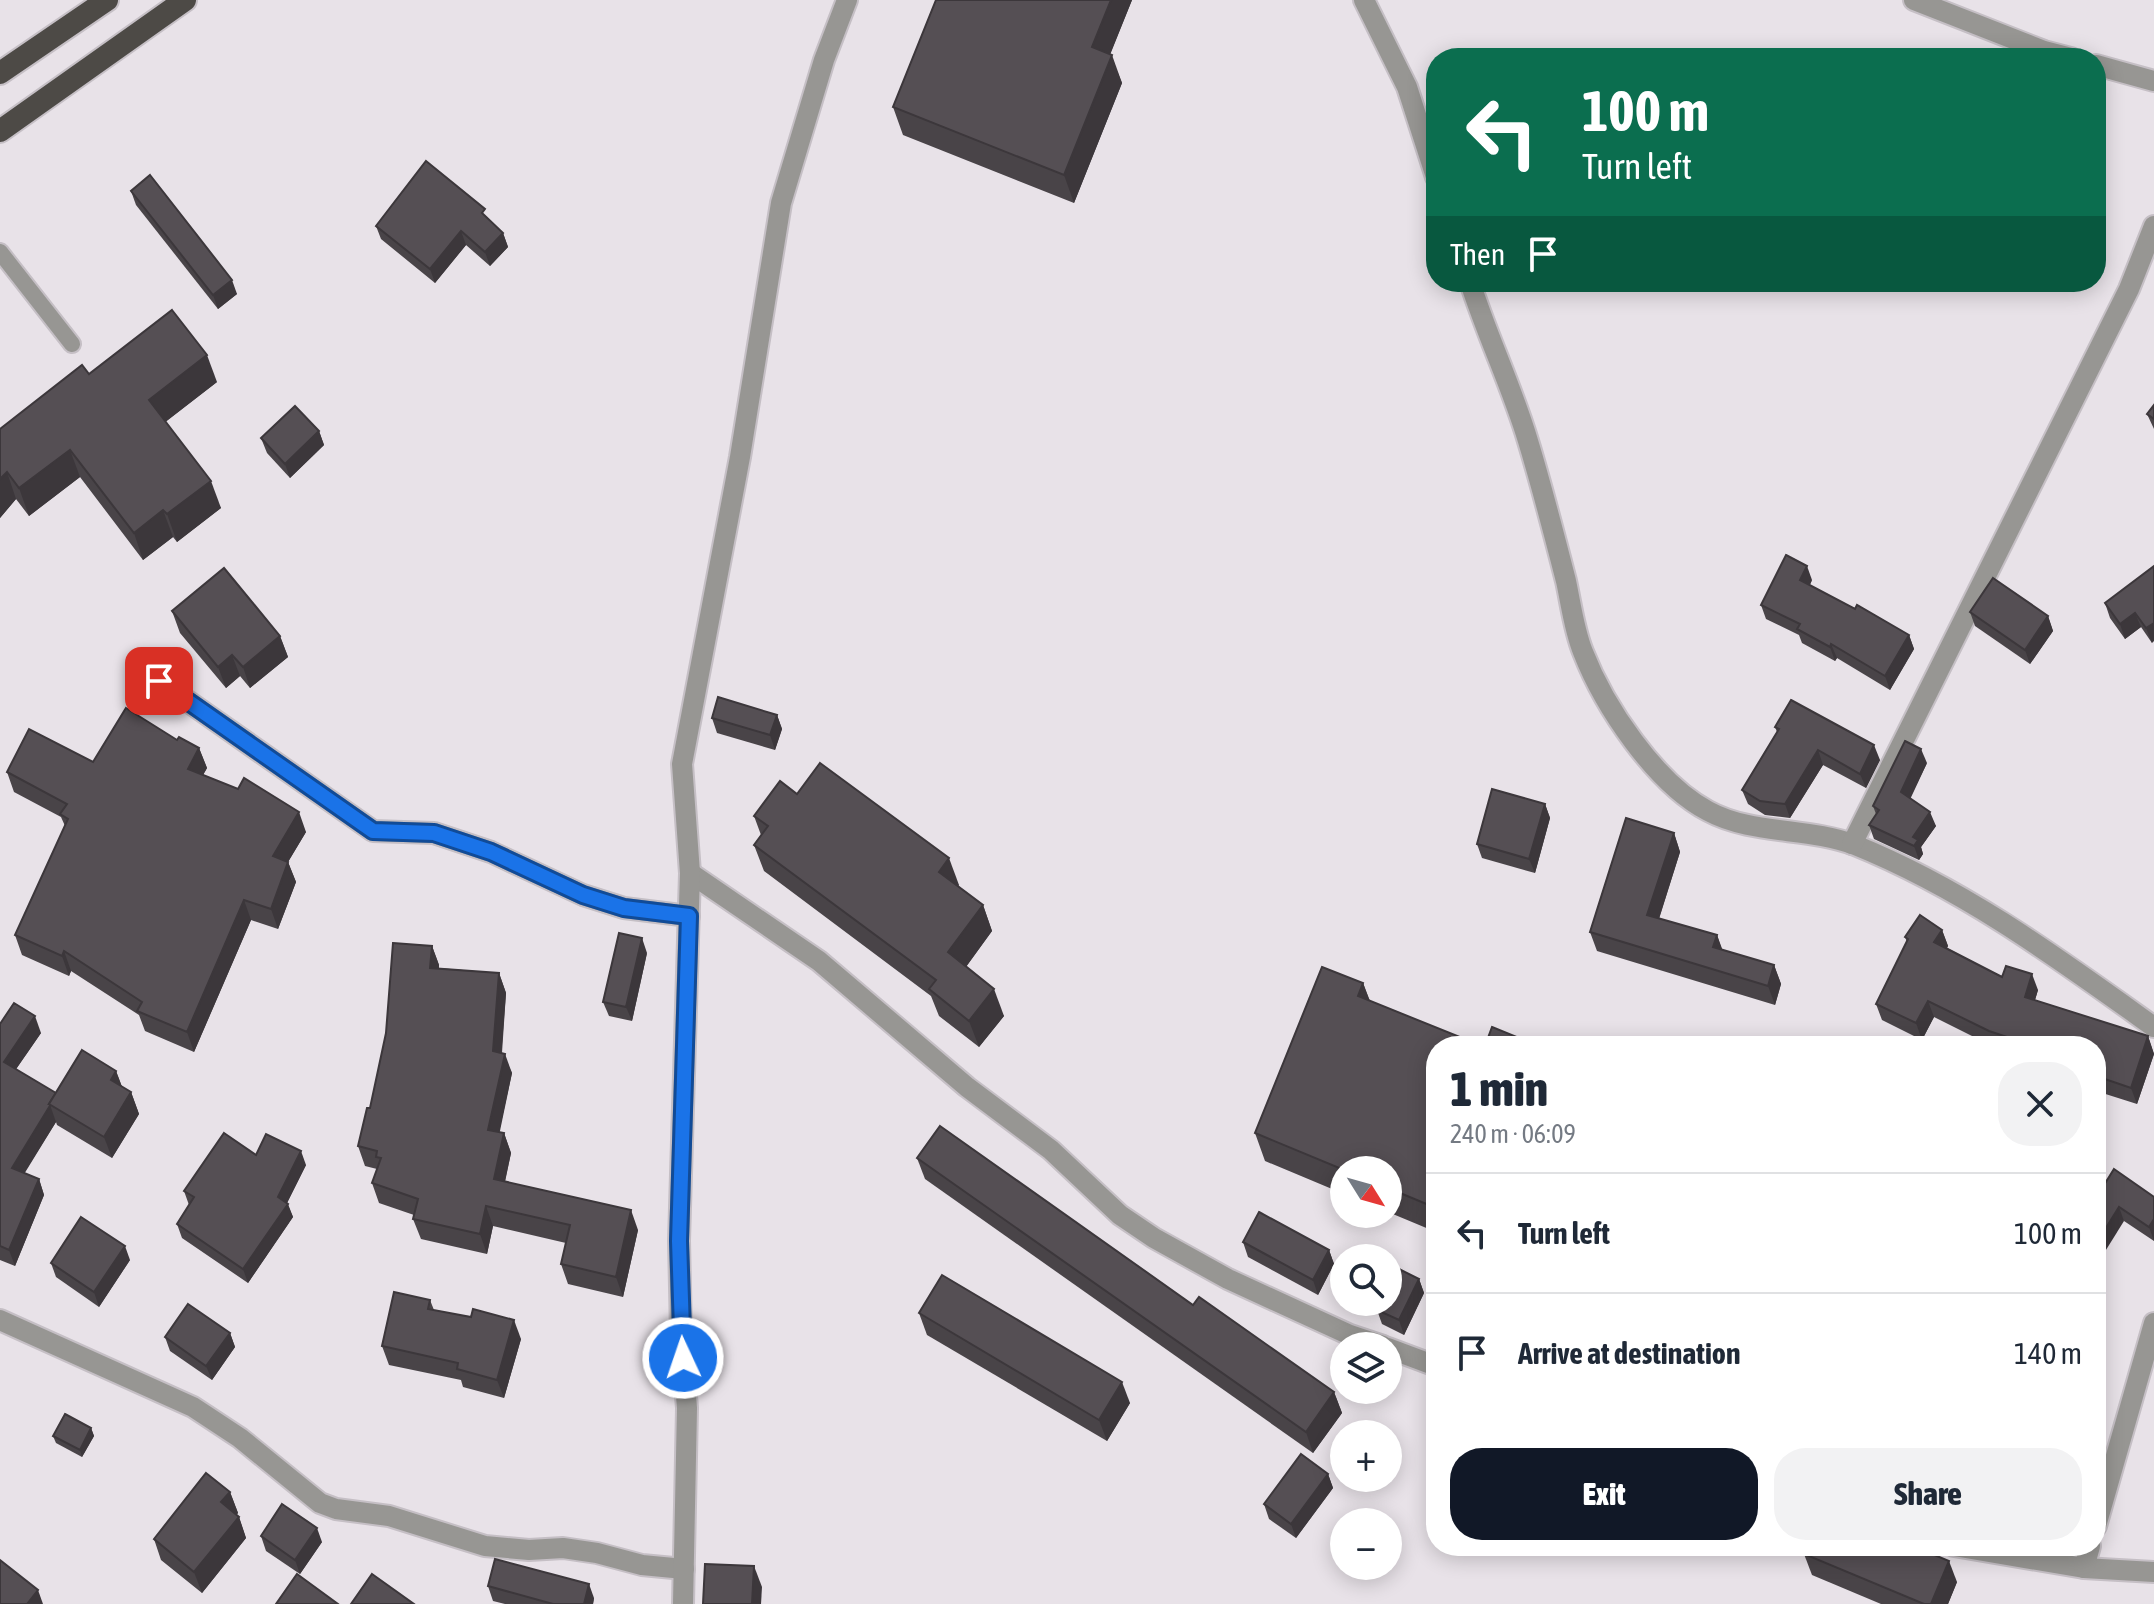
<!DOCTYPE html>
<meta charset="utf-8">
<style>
body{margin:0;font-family:"Asap Condensed",sans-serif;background:#f2f2f3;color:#1f2937;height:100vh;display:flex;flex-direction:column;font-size:30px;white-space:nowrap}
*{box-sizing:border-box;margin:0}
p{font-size:26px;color:#747a83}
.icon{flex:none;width:44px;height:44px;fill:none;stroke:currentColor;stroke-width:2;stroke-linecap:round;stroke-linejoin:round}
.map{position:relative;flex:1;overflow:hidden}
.drawer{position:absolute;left:1426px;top:1036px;width:680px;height:520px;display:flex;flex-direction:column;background:#fff;border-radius:32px;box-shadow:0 4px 20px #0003}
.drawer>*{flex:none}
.top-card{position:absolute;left:1426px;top:48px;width:680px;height:244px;border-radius:32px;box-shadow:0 4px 20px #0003;background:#0b6e4f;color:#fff;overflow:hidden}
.needle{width:52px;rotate:127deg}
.fabs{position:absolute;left:1330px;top:1156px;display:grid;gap:16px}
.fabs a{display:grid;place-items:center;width:72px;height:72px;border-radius:50%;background:#fff;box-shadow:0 4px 20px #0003;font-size:40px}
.pin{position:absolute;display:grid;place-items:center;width:68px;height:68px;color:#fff;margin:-34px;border-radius:16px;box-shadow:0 4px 12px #0006}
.me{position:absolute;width:88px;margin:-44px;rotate:357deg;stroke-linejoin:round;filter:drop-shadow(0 0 6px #0008)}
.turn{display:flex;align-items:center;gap:28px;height:168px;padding:0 24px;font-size:36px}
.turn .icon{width:104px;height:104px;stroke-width:2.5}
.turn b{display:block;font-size:56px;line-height:68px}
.then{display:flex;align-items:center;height:76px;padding:0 24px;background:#0003;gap:16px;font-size:30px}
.round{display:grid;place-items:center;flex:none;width:84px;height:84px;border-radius:32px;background:#f2f2f3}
.overview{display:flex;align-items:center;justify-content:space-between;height:136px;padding:0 24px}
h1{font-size:48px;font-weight:800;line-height:60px}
.cta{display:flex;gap:16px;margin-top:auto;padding:16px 24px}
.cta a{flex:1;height:92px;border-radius:32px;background:#111827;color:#fff;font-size:32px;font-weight:800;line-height:92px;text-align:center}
.cta a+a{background:#f2f2f3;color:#1f2937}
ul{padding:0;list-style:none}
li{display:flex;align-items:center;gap:24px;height:120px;padding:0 24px;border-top:2px solid #e0e1e3}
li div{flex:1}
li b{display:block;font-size:30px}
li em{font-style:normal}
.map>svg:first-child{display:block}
</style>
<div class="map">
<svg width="2154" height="1604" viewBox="0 0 2154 1604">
<rect width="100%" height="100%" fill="#e8e2e8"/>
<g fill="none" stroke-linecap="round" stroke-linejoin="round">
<g stroke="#c5bfc5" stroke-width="20">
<path id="service" d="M0 252 72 344"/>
</g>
<g stroke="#c5bfc5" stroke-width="24">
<g id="minor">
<path d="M1364 0 1407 87 1436 177"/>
<path d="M1914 0 2044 51 2071 58"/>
<path d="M2096 65 2154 81"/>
<path d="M1470 282C1487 336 1512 387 1528 441 1542 487 1554 534 1566 581 1571 604 1574 630 1583 652 1604 706 1655 783 1708 811 1752 835 1808 827 1855 845 1964 889 2059 959 2154 1027"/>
<path d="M159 681 373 831 434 833 491 852 583 895 624 908 689 916"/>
<path d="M1852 844 2129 289 2154 226"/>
<path d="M690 873 819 961 967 1087 1051 1150 1120 1215 1154 1238 1228 1279 1350 1335 1383 1346"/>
<path d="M0 1320 193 1407 240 1438 320 1503 336 1509 389 1516 485 1546 529 1550 563 1548 597 1553 642 1565 684 1569"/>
<path d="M1388 1348 1436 1366"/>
<path d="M2096 1526 2154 1323"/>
<path d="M1954 1546 2084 1568 2154 1572"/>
<path d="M2084 1568 2090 1546"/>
</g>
</g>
<g stroke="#c5bfc5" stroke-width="24">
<path id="tertiary" d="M683 1604 687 1408 681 1333 679 1241 690 873 682 764 740 457 781 203 824 60 847 0"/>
</g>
<g stroke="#c5bfc5" stroke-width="26">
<g id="trunk">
<path d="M0 73 107 0"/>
<path d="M0 131 185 0"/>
</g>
</g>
<use href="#service" stroke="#979693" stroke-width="16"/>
<use href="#minor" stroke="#979693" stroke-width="20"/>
<use href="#tertiary" stroke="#979693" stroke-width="20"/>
<use href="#trunk" stroke="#4d4a46" stroke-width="22"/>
</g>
<g fill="#494448">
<path d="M936 0H1132L1110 54 1122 83 1074 203 903 135 893 107Z"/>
<path d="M131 191 237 294 218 309 136 205Z"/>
<path d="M489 220 503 233 508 247 490 266 466 245 435 283 381 239 376 226Z"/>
<path d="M89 374 217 382 165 422 221 508 177 542 173 537 143 560 80 477 29 516 16 499 0 518V429Z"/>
<path d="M2154 405V429L2147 414Z"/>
<path d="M319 431 324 445 290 478 267 453 261 438Z"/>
<path d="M2154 566 2152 643 2141 627 2125 639 2110 618 2105 603Z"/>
<path d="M1812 580 1810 585 1855 609 1909 635 1914 649 1890 690 1837 658 1835 661 1802 643 1799 635 1766 619 1761 605Z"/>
<path d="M172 611 280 636 288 657 250 688 240 676 226 688 180 633Z"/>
<path d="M1970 612 2048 616 2053 631 2030 664 1975 626Z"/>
<path d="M777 715 782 729 775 750 717 733 712 718Z"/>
<path d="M1775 727 1880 760 1866 788 1823 765 1790 818 1765 815 1748 804 1742 790 1777 732Z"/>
<path d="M177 740 199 748 207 768 203 775 306 832 288 862 296 882 278 929 251 920 194 1052 145 1031 139 1015 71 971 69 976 22 955 15 935 65 826 61 817 14 792 7 772 93 762Z"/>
<path d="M1927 763 1910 798 1936 826 1921 847 1923 854 1919 860 1874 839 1869 825 1876 814 1873 806Z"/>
<path d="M797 794 959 885 958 886 983 905 992 931 966 967 1004 1016 979 1047 939 1016 931 996 764 871 754 845 761 835 754 816Z"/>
<path d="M1545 804 1550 818 1535 873 1482 858 1477 844Z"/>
<path d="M1674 833 1680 852 1659 919 1717 935 1722 950 1774 965 1781 984 1775 1005 1597 951 1590 932Z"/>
<path d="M1942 930 1948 946 1947 948 2002 977 2038 990 2035 1000 2148 1036 2154 1054 2137 1104 2096 1091V1046H1992L1934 1017 1922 1040 1882 1020 1876 1004 1907 942 1905 937Z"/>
<path d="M432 946 439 965V968L499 973 506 993 502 1053 512 1073 499 1132 504 1133 511 1153 505 1182 638 1230 623 1297 568 1284 561 1264 566 1243 493 1226 487 1254 421 1239 413 1219 414 1215 379 1203 372 1183 377 1169 365 1166 358 1146 370 1108Z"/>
<path d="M647 953 632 1021 609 1016 603 1002Z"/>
<path d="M1363 983 1370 1001 1436 1046V1232L1388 1212V1170H1344V1194L1265 1161 1255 1133Z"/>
<path d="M0 1024 41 1033 16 1069 56 1093 116 1071 122 1087 131 1092 139 1114 112 1158 57 1125 56 1122 24 1173 39 1179 44 1195 15 1266 0 1260Z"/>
<path d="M256 1155 306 1165 287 1203 293 1217 248 1283 182 1238 177 1224 189 1205 184 1191Z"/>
<path d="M917 1158 1193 1305 1334 1392 1342 1413 1313 1453 925 1179Z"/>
<path d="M2154 1197V1241L2124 1221 2096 1198Z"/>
<path d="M1243 1242 1329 1250 1334 1264 1318 1295 1248 1257Z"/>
<path d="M130 1260 99 1307 56 1277 51 1263Z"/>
<path d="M1419 1279 1424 1293 1404 1335 1382 1324 1377 1310Z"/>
<path d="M430 1300 434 1310 471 1317 521 1339 504 1398 463 1387 461 1380 389 1365 382 1346Z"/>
<path d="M919 1313 1130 1403 1107 1441 927 1335Z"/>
<path d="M230 1333 235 1347 212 1380 170 1351 165 1337Z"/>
<path d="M91 1428 94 1436 82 1457 56 1443 53 1436Z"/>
<path d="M1328 1474 1333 1488 1296 1538 1269 1519 1264 1504Z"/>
<path d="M230 1492 238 1513 236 1515 239 1517 246 1538 202 1593 161 1560 154 1539Z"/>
<path d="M261 1536 322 1542 300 1574 266 1551Z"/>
<path d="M1804 1554 1957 1582 1948 1604H1881L1812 1575Z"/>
<path d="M488 1586 594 1598 593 1604H505L493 1601Z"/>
</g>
<g fill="#3c373b">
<path d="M1111 0H1132L1102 75 1092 47Z"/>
<path d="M1112 55 1122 83 1074 203 1064 175Z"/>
<path d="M461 231 466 245 435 283 430 269Z"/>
<path d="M503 233 508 247 490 266 485 252Z"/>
<path d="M232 280 237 294 218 309 213 295Z"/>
<path d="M207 355 217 382 159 427 149 400Z"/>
<path d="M319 431 324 445 290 478 285 464Z"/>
<path d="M70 450 80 477 29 516 19 488Z"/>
<path d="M7 472 16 499 0 518V479Z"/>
<path d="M211 481 221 508 177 542 167 514Z"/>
<path d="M163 510 173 537 143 560 134 533Z"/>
<path d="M1807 566 1812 580 1805 594 1800 580Z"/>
<path d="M2135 613 2141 627 2125 639 2120 624Z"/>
<path d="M2048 616 2053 631 2030 664 2025 650Z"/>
<path d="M2154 623V641L2152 643 2146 628Z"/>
<path d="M1909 635 1914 649 1890 690 1885 676Z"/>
<path d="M280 636 288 657 250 688 243 667Z"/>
<path d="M1831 644 1837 658 1835 661 1830 647Z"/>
<path d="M232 655 240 676 226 688 218 667Z"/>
<path d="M777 715 782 729 775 750 770 735Z"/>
<path d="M1874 745 1880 760 1866 788 1860 774Z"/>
<path d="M199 748 207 768 195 789 188 769Z"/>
<path d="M1921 749 1927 763 1907 806 1901 792Z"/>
<path d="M1818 750 1823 765 1790 818 1785 804Z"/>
<path d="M1545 804 1550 818 1535 873 1529 859Z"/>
<path d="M299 812 306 832 288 862 296 882 278 929 271 909 273 856Z"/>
<path d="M1930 812 1936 826 1921 847 1923 854 1919 860 1914 846 1913 837Z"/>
<path d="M1674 833 1680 852 1654 934 1647 915Z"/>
<path d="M949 858 959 885 948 899 939 872Z"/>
<path d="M244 900 251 920 194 1052 187 1032Z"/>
<path d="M983 905 992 931 957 979 948 952Z"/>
<path d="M1942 930 1948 946 1940 958 1934 942Z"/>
<path d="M1717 935 1724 954 1713 947Z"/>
<path d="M642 938 647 953 632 1021 626 1007Z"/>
<path d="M432 946 439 965 437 988 430 968Z"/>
<path d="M64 951 71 971 69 976 62 956Z"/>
<path d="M1774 965 1781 984 1775 1005 1768 986Z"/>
<path d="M499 973 506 993 500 1071 493 1051Z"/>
<path d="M2032 974 2038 990 2031 1013 2025 997Z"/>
<path d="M1363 983 1373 1010 1358 996Z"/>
<path d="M994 989 1004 1016 979 1047 969 1021Z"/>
<path d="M1928 1001 1934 1017 1922 1040 1916 1023Z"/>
<path d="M35 1016 41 1033 10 1078 4 1062Z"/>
<path d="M2148 1036 2154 1054 2137 1104 2131 1088Z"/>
<path d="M505 1054 512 1073 496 1150 488 1130Z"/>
<path d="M116 1071 124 1092 111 1080Z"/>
<path d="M131 1092 139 1114 112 1158 104 1137Z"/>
<path d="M50 1105 56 1122 18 1184 12 1168Z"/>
<path d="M504 1133 511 1153 501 1199 494 1179Z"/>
<path d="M301 1151 306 1165 283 1211 278 1197Z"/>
<path d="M39 1179 44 1195 15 1266 9 1250Z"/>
<path d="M288 1204 293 1217 248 1283 243 1269Z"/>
<path d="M486 1206 493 1226 487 1254 480 1234Z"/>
<path d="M2119 1207 2124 1221 2096 1266V1244Z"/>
<path d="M631 1210 638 1230 623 1297 616 1277Z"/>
<path d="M2154 1219V1241L2149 1227Z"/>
<path d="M125 1246 130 1260 99 1307 94 1292Z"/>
<path d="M1329 1250 1334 1264 1318 1295 1313 1280Z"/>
<path d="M1419 1279 1424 1293 1404 1335 1399 1320Z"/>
<path d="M514 1320 521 1339 504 1398 497 1380Z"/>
<path d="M230 1333 235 1347 212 1380 206 1366Z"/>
<path d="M1122 1382 1130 1403 1107 1441 1099 1420Z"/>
<path d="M1334 1392 1342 1413 1313 1453 1306 1432Z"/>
<path d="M2097 1400 2104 1419 2096 1433V1402Z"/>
<path d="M91 1428 94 1436 82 1457 80 1450Z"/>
<path d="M1328 1474 1333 1488 1296 1538 1291 1524Z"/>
<path d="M230 1492 238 1513 229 1523 221 1502Z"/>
<path d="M239 1517 246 1538 202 1593 194 1572Z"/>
<path d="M317 1528 322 1542 300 1574 295 1560Z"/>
<path d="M1949 1561 1957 1582 1948 1604H1931Z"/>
<path d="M754 1566 762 1587 761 1604H752Z"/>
<path d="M589 1584 594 1598 593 1604H584Z"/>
<path d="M38 1590 43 1604H27Z"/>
</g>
<g fill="#554f54" stroke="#3c373b" stroke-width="2">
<path d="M936 0H1111L1092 47 1112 55 1064 175 893 107Z"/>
<path d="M426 161 485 209 482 213 503 233 485 252 461 231 430 269 376 226Z"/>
<path d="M150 175 232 280 213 295 131 191Z"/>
<path d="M172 310 207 355 149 400 211 481 167 514 163 510 134 533 70 450 19 488 7 472 0 479V429L82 365 89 374Z"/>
<path d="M2154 405V419L2147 414Z"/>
<path d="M295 406 319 431 285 464 261 438Z"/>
<path d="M1786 555 1807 566 1800 580 1855 609 1857 605 1909 635 1885 676 1831 644 1830 647 1797 629 1800 624 1761 605Z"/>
<path d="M2154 566V623L2146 628 2135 613 2120 624 2105 603Z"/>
<path d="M224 568 280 636 243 667 232 655 218 667 172 611Z"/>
<path d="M1993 578 2048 616 2025 650 1970 612Z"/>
<path d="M718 697 777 715 770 735 712 718Z"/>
<path d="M1791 700 1874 745 1860 774 1818 750 1785 804 1760 801 1742 790 1779 729 1775 727Z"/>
<path d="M126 708 177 740 179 737 199 748 188 769 238 789 244 778 299 812 273 856 288 862 271 909 244 900 187 1032 137 1011 142 1002 64 951 62 956 15 935 68 819 60 814 67 804 7 772 29 729 93 762Z"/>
<path d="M1905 741 1921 749 1901 792 1930 812 1913 837 1918 840 1914 846 1869 825 1879 810 1873 806Z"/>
<path d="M820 763 949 858 939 872 983 905 948 952 994 989 969 1021 929 989 936 980 754 845 768 826 754 816 780 781 797 794Z"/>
<path d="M1492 789 1545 804 1529 859 1477 844Z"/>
<path d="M1626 818 1674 833 1647 915 1717 935 1713 947 1774 965 1768 986 1590 932Z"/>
<path d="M1920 915 1942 930 1934 942 2002 977 2006 966 2032 974 2025 997 2148 1036 2131 1088 2096 1076V1046H2034L1989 1031 1928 1001 1916 1023 1876 1004 1908 939 1905 937Z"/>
<path d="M619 933 642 938 626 1007 603 1002Z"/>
<path d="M393 943 432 946 430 968 499 973 493 1051 505 1054 488 1130 504 1133 494 1179 631 1210 616 1277 561 1264 570 1225 486 1206 480 1234 413 1219 418 1199 372 1183 381 1158 376 1157 377 1151 358 1146 367 1108H370L386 1033Z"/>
<path d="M1322 967 1363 983 1358 996 1482 1046H1436V1208L1388 1188V1170H1344L1255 1133Z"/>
<path d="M14 1003 35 1016 4 1062 56 1093 49 1104H51L12 1168 39 1179 9 1250 0 1246V1024Z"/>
<path d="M1492 1027 1539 1046H1485Z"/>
<path d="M82 1050 116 1071 111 1080 131 1092 104 1137 49 1104Z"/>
<path d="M940 1126 1193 1305 1199 1297 1334 1392 1306 1432 917 1158Z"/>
<path d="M224 1133 256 1155 266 1134 301 1151 278 1197 288 1204 243 1269 177 1224 194 1197 184 1191Z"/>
<path d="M2114 1169 2154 1197V1219L2149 1227 2119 1207 2096 1244V1198Z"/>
<path d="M1259 1212 1329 1250 1313 1280 1243 1242Z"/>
<path d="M81 1217 125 1246 94 1292 51 1263Z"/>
<path d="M1397 1268 1419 1279 1399 1320 1377 1310 1381 1302H1388V1287Z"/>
<path d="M942 1275 1122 1382 1099 1420 919 1313Z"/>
<path d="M394 1292 430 1300 428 1309 471 1317 473 1309 514 1320 497 1380 457 1369 458 1363 382 1346Z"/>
<path d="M188 1304 230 1333 206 1366 165 1337Z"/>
<path d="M65 1414 91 1428 80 1450 53 1436Z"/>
<path d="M1301 1454 1328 1474 1291 1524 1264 1504Z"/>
<path d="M206 1473 230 1492 221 1502 239 1517 194 1572 154 1539Z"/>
<path d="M282 1504 317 1528 295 1560 261 1536Z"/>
<path d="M1807 1546H1913L1949 1561 1931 1604H1924L1804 1554Z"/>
<path d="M495 1559 589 1584 584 1604H553L488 1586Z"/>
<path d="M0 1560 38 1590 27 1604H0Z"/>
<path d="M705 1564 754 1566 752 1604H703Z"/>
<path d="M297 1574 338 1604H276Z"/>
<path d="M372 1574 414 1604H351Z"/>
</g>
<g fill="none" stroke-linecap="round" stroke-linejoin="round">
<g stroke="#114b97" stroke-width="20">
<path id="route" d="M159 681 373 831 434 833 491 852 583 895 624 908 689 916 679 1241 683 1358"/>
</g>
<use href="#route" stroke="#1a73e8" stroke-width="14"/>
</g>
</svg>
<div class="fabs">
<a><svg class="needle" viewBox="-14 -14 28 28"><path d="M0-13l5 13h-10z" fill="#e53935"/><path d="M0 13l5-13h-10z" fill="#747a83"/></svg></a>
<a><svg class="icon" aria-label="search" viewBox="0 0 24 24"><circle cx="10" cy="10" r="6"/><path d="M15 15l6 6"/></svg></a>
<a><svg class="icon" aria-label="layers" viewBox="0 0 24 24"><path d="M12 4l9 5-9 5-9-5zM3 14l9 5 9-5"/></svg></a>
<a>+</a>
<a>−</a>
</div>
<div class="pin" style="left:159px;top:681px;background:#d93025"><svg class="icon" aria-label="arrive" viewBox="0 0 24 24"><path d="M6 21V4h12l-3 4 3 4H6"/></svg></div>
<svg class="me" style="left:683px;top:1358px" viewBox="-20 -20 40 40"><circle r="17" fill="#1a73e8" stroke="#fff" stroke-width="3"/><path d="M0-11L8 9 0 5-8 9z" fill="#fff"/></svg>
<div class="top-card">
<div class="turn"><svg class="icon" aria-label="left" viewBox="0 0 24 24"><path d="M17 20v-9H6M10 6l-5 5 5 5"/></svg><div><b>100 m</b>Turn left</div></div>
<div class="then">Then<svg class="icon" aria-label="arrive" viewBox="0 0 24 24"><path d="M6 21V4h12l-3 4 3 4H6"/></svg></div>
</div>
<section class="drawer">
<div class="overview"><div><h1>1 min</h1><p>240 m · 06:09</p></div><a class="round"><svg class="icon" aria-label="close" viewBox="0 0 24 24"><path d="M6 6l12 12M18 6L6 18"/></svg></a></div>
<ul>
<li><svg class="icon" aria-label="left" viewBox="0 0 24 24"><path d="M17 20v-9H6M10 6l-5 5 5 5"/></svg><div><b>Turn left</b></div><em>100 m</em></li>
<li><svg class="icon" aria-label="arrive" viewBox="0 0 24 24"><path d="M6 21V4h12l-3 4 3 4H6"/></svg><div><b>Arrive at destination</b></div><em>140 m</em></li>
</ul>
<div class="cta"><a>Exit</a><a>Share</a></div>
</section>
</div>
